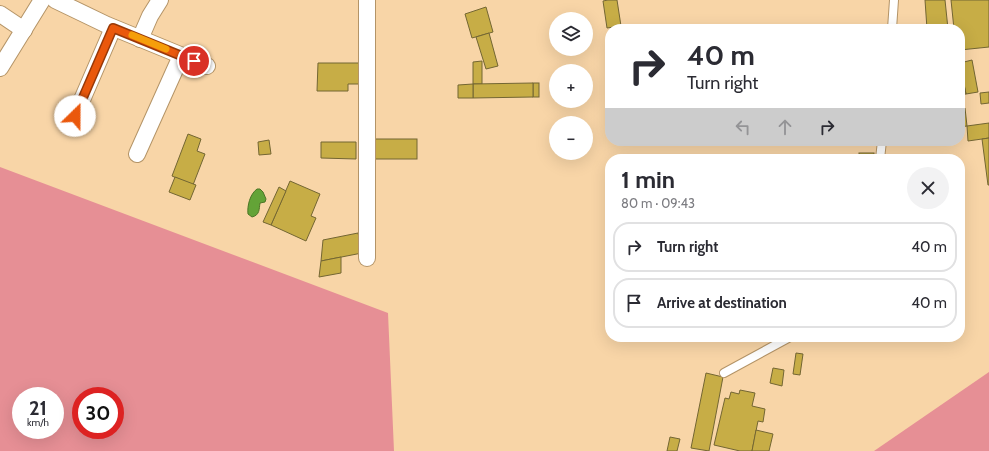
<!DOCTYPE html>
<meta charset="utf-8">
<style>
body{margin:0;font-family:Cabin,sans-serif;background:#f2f2f3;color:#2b2b33;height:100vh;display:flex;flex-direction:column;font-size:15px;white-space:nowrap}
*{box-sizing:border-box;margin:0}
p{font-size:13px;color:#7c7c81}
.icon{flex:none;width:22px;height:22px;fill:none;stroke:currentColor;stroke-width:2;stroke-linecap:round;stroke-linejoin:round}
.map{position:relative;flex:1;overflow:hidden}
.sheet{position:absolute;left:605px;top:154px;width:360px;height:188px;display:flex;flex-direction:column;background:#fff;border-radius:16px;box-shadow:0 4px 16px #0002}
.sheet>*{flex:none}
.guide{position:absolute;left:605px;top:24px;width:360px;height:122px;border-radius:16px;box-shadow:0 4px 16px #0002;background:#fff;color:#2b2b33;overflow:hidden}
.buttons{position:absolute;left:549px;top:12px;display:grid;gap:8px}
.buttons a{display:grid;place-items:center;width:44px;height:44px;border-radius:50%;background:#fff;box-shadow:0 4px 16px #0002;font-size:20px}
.speed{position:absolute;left:12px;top:387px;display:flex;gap:8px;font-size:20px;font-weight:700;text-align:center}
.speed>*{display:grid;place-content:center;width:52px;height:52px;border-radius:50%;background:#fff;box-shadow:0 4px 16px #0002;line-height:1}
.speed small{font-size:10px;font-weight:400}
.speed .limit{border:6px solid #d22;background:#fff;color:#111}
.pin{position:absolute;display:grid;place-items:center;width:34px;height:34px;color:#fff;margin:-17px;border:2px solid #fff;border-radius:50%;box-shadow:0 1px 4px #0007}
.me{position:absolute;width:44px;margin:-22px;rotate:23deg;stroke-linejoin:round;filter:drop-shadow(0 0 3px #0008)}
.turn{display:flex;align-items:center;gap:14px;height:84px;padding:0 16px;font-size:18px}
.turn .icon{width:52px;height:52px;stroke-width:2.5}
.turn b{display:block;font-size:28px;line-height:34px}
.lanes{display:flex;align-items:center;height:38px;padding:0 16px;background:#0003;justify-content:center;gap:20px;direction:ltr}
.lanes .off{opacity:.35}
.round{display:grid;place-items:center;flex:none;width:42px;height:42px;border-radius:21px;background:#f2f2f3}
.summary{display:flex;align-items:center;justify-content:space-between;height:68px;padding:0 16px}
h1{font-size:24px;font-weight:800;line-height:30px}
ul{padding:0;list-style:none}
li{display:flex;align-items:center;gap:12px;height:50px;margin:0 8px 6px;padding:0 8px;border:2px solid #e1e1e2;border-radius:16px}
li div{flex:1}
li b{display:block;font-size:15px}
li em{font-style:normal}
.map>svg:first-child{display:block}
</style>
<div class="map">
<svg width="989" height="451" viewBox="0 0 989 451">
<rect width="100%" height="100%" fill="#f8d5a7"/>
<g fill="#e68f95" fill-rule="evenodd">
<path d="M0 167 388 313 394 451H0ZM21 396H55V430H21ZM81 396H115V430H81Z"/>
<path d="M989 372V451H874Z"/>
</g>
<path fill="#63a337" stroke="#4c7526" d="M257 189H260L263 192 266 199 265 202 260 203C259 209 260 215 252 217L248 214C247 206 250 194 257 189Z"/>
<g fill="#c7ad46" stroke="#736633">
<path d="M608 0H617L621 26 607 28 603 1Z"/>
<path d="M925 0H945L948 29H927Z"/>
<path d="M951 0H989V47L960 50V29H954Z"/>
<path d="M486 7 493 32 472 38 465 14Z"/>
<path d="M489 33 498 66 486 69 476 37Z"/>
<path d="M972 60 978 92 966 94 960 63Z"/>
<path d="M482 61V84H473V62Z"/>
<path d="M960 61 964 85H960Z"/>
<path d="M318 63H360V84H348V91H317Z"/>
<rect x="533" y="83" width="6" height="14"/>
<path d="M533 83V97L473 98V84Z"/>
<path d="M473 84V98H458V85Z"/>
<path d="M960 85H964L966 94 960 95Z"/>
<path d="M989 92V103L981 104 980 93Z"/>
<path d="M965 108 967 126 960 127V109Z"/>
<path d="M989 123V138L968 141 967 126Z"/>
<path d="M188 134 201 139 197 151 205 154 193 185 172 176Z"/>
<path d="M989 138V185H988L982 139Z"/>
<rect x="372" y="139" width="45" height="20"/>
<path d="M269 140 271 154 259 155 258 142Z"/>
<path d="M321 142H356V159L321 158Z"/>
<rect x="859" y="153" width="15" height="6"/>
<path d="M175 177 196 185 190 200 169 192Z"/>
<path d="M290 181 320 194 311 216 316 218 306 241 271 225Z"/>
<path d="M279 187 286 191 271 225 263 222Z"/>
<rect x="960" y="219" width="1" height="16"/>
<path d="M358 233 362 253 321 261 323 240Z"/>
<path d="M341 257V273L319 277 321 261Z"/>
<path d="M796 353 803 354 800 375 793 374Z"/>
<path d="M773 368 784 370 782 386 770 383Z"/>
<path d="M706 373 723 377 709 451 691 448Z"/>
<path d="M740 390 755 393 752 406 765 409 763 422 758 421 752 451H740L714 445 725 398 729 399 731 392 739 394Z"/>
<path d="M756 430 773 434 769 451H752Z"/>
<path d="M670 437 680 439 677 451H667Z"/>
</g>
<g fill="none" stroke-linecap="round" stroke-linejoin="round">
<g stroke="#b49467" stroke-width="10">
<g id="service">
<path d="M892 29 894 0"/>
<path d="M880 159 882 141"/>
<path d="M724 373 790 337"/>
</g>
</g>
<g stroke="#b49467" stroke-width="18">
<g id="minor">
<path d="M55 0 107 25 207 66"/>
<path d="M367 0V258"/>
<path d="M0 14 24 30"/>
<path d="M140 39 150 16 160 0"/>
<path d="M0 68 42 0"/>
<path d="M75 116 113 28"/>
<path d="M137 154 181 56"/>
</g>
</g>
<use href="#service" stroke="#fff" stroke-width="8"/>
<use href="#minor" stroke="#fff" stroke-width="16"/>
</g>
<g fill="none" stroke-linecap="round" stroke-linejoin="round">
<g stroke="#983908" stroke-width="10">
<path id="route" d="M75 116 113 28 194 61"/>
</g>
<use href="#route" stroke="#ea580c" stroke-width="7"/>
<path stroke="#f59e0b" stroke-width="7" d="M132 35 166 49"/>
</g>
</svg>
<div class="buttons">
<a><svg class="icon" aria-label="layers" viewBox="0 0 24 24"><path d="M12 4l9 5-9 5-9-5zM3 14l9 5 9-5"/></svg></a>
<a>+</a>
<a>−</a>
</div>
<div class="speed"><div>21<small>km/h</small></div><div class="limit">30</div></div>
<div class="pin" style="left:194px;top:61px;background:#d93025"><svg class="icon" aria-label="arrive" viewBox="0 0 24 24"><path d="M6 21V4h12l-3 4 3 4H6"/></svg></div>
<svg class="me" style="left:75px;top:116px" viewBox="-20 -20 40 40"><circle r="19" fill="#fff"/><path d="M0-13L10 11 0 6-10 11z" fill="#ea580c"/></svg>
<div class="guide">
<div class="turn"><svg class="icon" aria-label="right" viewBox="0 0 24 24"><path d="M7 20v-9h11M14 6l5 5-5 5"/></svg><div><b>40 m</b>Turn right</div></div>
<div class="lanes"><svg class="icon off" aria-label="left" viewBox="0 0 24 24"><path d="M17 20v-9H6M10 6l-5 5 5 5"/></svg><svg class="icon off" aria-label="ahead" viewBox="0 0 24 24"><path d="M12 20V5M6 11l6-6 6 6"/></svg><svg class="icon" aria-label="right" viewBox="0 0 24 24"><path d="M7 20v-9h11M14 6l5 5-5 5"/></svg></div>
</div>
<section class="sheet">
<div class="summary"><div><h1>1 min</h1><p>80 m · 09:43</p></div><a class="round"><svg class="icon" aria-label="close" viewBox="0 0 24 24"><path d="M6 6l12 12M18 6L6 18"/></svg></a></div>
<ul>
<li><svg class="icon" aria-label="right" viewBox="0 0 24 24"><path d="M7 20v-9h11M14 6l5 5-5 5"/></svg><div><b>Turn right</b></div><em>40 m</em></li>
<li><svg class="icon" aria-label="arrive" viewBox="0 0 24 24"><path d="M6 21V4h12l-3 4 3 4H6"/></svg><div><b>Arrive at destination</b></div><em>40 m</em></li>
</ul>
</section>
</div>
